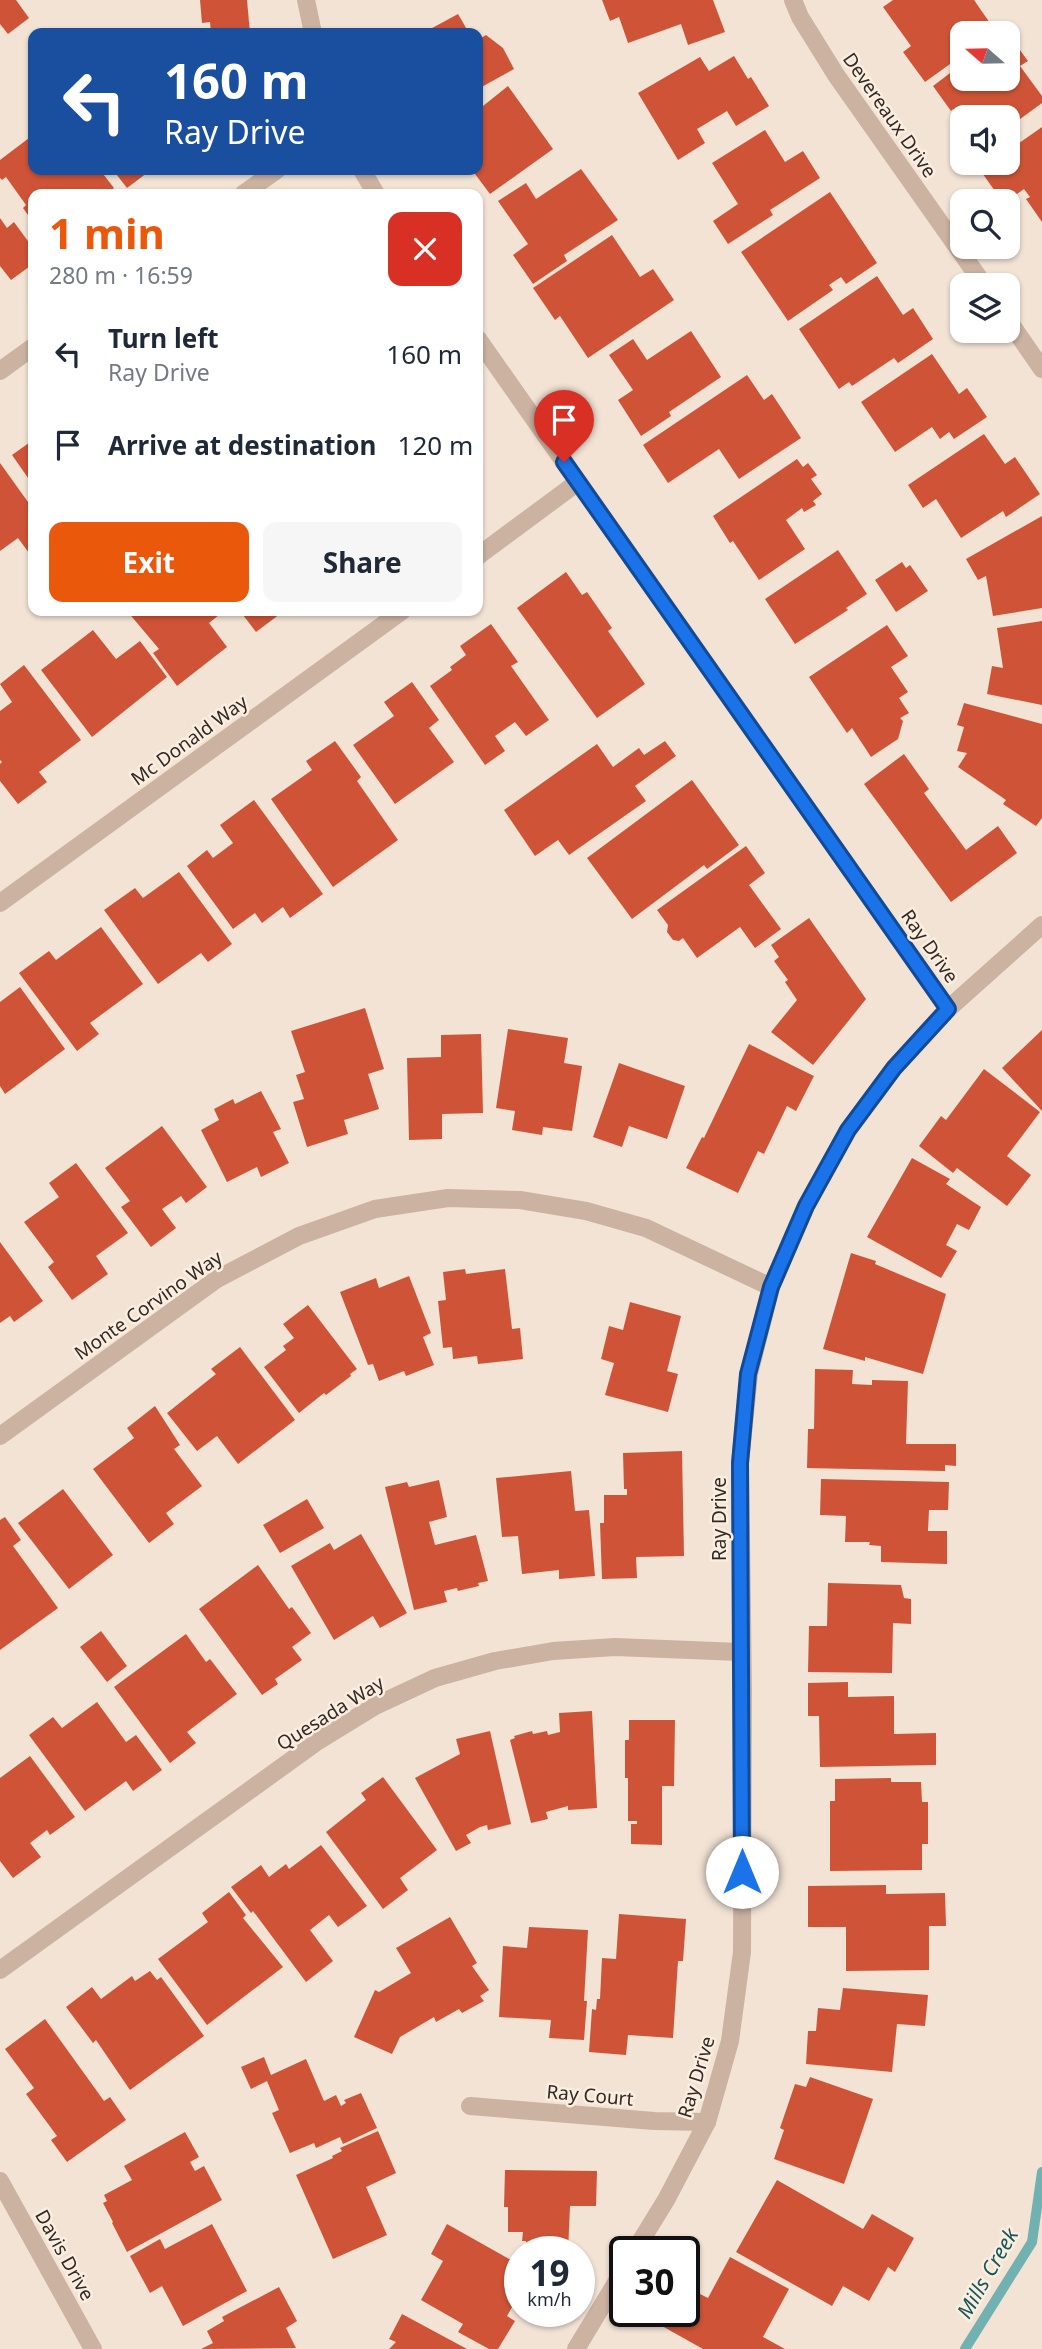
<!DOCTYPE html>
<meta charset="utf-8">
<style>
body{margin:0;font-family:"Noto Sans",sans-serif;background:#f6f6f7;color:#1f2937;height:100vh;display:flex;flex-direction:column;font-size:26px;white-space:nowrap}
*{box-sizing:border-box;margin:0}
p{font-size:23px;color:#747a83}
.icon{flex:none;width:38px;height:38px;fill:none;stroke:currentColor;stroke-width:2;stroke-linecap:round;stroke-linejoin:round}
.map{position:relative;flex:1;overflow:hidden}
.panel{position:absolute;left:28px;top:189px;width:455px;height:427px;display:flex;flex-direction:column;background:#fff;border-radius:14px;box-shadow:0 2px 5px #0004}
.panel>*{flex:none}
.top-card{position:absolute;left:28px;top:28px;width:455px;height:147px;border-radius:14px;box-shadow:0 2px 5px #0004;background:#1a4fa0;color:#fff;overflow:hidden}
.needle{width:46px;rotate:290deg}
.controls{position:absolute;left:950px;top:21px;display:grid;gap:14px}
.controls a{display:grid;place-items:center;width:70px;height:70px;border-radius:14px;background:#fff;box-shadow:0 2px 5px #0004;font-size:35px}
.speed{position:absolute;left:504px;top:2236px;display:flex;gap:14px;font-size:35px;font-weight:700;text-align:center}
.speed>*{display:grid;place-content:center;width:91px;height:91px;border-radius:50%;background:#fff;box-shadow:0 2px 5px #0004;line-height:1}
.speed small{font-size:18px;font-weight:400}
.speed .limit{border:4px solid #111;border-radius:10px;background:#fff;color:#111}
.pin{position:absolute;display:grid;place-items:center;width:60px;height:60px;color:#fff;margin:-72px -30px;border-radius:50% 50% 50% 0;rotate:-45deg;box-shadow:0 0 7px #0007}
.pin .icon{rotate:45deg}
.me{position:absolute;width:77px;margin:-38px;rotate:0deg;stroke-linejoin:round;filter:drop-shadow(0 0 5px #0008)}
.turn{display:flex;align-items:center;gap:24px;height:147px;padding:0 21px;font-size:32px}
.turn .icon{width:91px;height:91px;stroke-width:2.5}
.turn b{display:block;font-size:49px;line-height:60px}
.round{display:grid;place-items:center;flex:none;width:74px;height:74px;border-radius:14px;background:#f6f6f7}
.overview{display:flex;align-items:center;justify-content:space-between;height:119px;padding:0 21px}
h1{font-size:42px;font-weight:700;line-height:52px;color:#ea580c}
.button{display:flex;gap:14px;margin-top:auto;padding:14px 21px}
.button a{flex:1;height:80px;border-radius:14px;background:#ea580c;color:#fff;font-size:28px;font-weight:700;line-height:80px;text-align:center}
.button a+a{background:#f6f6f7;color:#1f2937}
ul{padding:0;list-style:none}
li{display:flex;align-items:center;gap:21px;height:91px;padding:0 21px}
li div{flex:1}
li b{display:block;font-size:26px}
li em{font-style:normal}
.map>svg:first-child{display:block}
</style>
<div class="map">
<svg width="1042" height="2349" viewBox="0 0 1042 2349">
<rect width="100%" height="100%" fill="#f2e3d5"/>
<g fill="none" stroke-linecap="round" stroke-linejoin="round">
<path stroke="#72b1b1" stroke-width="10" d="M965 2349 1032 2242 1042 2172"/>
</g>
<g fill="#cf5437">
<path d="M0 0H16L29 18 8 34 0 24Z"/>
<path d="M200 0H247L250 33H211L210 22 202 23Z"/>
<path d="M602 0H713L725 32 688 45 681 24 628 43 619 17 610 21Z"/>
<path d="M893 0H974L992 26 982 33H962V47L953 54 957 59 925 82 903 52 911 46 883 7Z"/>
<path d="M458 14 469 33H423Z"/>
<path d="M1008 34 1028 61 1020 66 1042 96V103L1008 128V117H962V122L953 109 951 111 933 86 962 64V79H1008Z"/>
<path d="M486 35 503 48 514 69 478 89V40Z"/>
<path d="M734 56 748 79 751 77 769 106 736 126 727 111 697 129 705 143 678 160 638 93 700 57 709 71Z"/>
<path d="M508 86 553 149 490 194 472 170H478V110Z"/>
<path d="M1042 127V222L1026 199 1030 197 1024 189 1007 201H1002L980 170 991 163H1008V151Z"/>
<path d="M765 130 785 162 803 151 820 178 770 210 773 215 728 244 713 221 738 204 712 163Z"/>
<path d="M33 135V170H100L114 188 108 193 110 194H33V222L23 208 26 205 6 177 2 180 0 178V160Z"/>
<path d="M581 169 618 220 564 255 567 261 533 284 513 255 528 244 498 201 526 183 536 199Z"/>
<path d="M113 170H151L127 188Z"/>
<path d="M830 192 877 263 846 284 841 277 829 285 833 290 788 321 741 252Z"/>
<path d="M0 218 7 228 14 222 33 248V264L11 280 0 266Z"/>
<path d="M612 235 640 277 653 269 674 300 588 358 560 316 555 320 533 288Z"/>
<path d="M877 276 903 315 913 308 933 339 898 363 894 358 852 386 849 382 839 389 799 329Z"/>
<path d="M691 331 721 377 669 412 671 416 641 436 618 400 633 390 609 355 633 339 647 360Z"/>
<path d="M932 354 959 394 967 388 987 417 954 439 949 432 940 439 932 427 895 452 861 402Z"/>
<path d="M747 375 764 400 772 394 801 438 739 479 719 449 668 483 643 445Z"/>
<path d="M984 434 1005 464 1015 457 1040 494 1006 517 1003 511 961 538 936 499 923 508 908 485Z"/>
<path d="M33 440V485L12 455Z"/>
<path d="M797 459 803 467 808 463 817 475 811 479 822 494 813 501 816 505 804 512 802 508 786 520 805 549 759 580 733 541 730 543 713 516Z"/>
<path d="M0 463 33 509V550L29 553 18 538 0 551Z"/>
<path d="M1042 516V608L993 616 986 576 978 580 966 559Z"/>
<path d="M838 550 867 594 846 608 848 610 795 644 765 599Z"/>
<path d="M902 562 906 568 910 565 928 591 896 612 875 580Z"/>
<path d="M566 572 582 595 587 592 612 628 608 631 645 684 597 718 517 608Z"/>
<path d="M127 611H224L209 623 227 647 177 686 153 653 159 649Z"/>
<path d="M240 611H284L256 632Z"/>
<path d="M1042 621V705L987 694 992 666 1003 668 997 628Z"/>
<path d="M491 624 518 662 511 666 549 720 526 736 515 722 495 736 505 751 485 765 430 686 452 670 450 667 466 655 460 646Z"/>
<path d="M887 625 908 656 891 667 908 692 899 698 909 713 900 718 903 721 898 739 871 757 852 728 847 733 809 677Z"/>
<path d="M93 630 116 659 140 641 167 677 92 737 41 670Z"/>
<path d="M24 665 81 740 39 772 47 782 18 804 0 781V764L2 762 0 760V711L12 702 0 684Z"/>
<path d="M412 682 439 720 429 728 454 762 395 804 353 745 394 716 384 702Z"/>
<path d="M964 703 1042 724V818L1036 826 1003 804 1006 800 958 767 967 753 957 751 964 727 957 725Z"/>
<path d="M335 741 361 777 357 781 398 840 333 887 271 799 312 770 306 761Z"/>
<path d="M665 741 676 756 635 786 646 801 569 855 558 840 535 856 504 810 597 744 613 767 639 748 644 755Z"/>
<path d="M904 754 929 789 924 793 966 850 998 826 1017 853 951 902 864 784Z"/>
<path d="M692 780 739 845 707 869 704 865 632 919 587 858Z"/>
<path d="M254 800 323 894 290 918 283 907 262 923 255 913 233 929 187 866 207 850 213 858 233 843 220 825Z"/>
<path d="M746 846 765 873 749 885 781 929 755 948 740 927 697 958 683 938 679 941 673 940 667 932 668 925 657 910Z"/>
<path d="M179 872 232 944 208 962 201 953 158 984 104 910 135 888 143 898Z"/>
<path d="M809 918 866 999 813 1065 771 1032 797 1000 785 982 788 980 774 961 779 957 771 945Z"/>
<path d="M101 927 143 984 90 1023 99 1034 77 1051 19 973 49 951 56 960Z"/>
<path d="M20 987 65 1049 5 1094 0 1086V1002Z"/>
<path d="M365 1008 384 1069 368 1074 379 1109 344 1120 348 1134 307 1147 293 1102 304 1099 296 1075 305 1072 291 1031Z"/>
<path d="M508 1029 568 1038 564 1063 582 1066 572 1131 543 1127 542 1135 512 1130 515 1111 496 1108Z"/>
<path d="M1042 1030V1111L1002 1068Z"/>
<path d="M481 1034 483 1113 442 1114V1139L409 1140 407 1058 441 1057V1035Z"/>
<path d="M749 1044 814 1076 796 1111 787 1106 764 1154 758 1151 738 1193 686 1168 702 1137 704 1138Z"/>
<path d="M619 1063 685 1086 667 1139 629 1126 622 1147 593 1137Z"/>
<path d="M984 1069 1040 1112 1007 1156 1031 1175 1007 1206 957 1168 953 1173 919 1146 941 1116 946 1120Z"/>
<path d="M261 1091 281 1129 273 1132 289 1163 261 1177 257 1167 227 1182 201 1130 219 1120 214 1109 233 1099 235 1104Z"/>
<path d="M162 1126 207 1187 186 1203 181 1196 162 1209 176 1228 151 1247 121 1207 130 1201 105 1168Z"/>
<path d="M912 1158 950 1179 946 1184 981 1207 969 1230 957 1224 946 1245 957 1251 941 1278 867 1237Z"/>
<path d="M76 1163 128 1233 96 1256 108 1274 72 1300 48 1267 54 1262 24 1222 59 1197 49 1183Z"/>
<path d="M0 1242 43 1301 14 1322 10 1316 0 1323Z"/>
<path d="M851 1253 876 1261 875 1264 946 1294 923 1374 865 1357V1361L823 1349Z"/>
<path d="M465 1269 466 1274 505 1269 512 1329 520 1328 523 1359 478 1364 477 1356 453 1359 452 1347 443 1348 438 1301 446 1300 443 1272Z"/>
<path d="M409 1276 431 1333 423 1337 434 1365 406 1376 404 1371 379 1381 373 1364 368 1365 340 1292 376 1278 379 1288Z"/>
<path d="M630 1302 681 1316 667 1371 678 1374 668 1412 605 1395 614 1363 601 1359 609 1326 623 1330Z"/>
<path d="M308 1305 357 1369 350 1374 351 1376 326 1395 324 1393 299 1413 264 1367 286 1350 283 1346 294 1338 283 1324Z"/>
<path d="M240 1347 295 1420 238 1464 217 1436 197 1451 167 1413 216 1374 211 1369Z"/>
<path d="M815 1369 853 1370 852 1384 872 1385V1380L908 1381 906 1444H956V1466L945 1465V1471L807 1468 808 1429H814Z"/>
<path d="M155 1406 180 1445 174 1449 202 1486 166 1513 174 1524 149 1543 93 1469 134 1438 127 1428Z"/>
<path d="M682 1451 684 1556 636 1557 637 1578 602 1579 600 1523H604V1495H627V1489H624L623 1453Z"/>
<path d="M571 1471 575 1511 589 1510 595 1576 559 1579V1570L522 1574 518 1536 502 1537 496 1478Z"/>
<path d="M821 1479 949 1482 948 1510H929L928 1531H947V1564L881 1562V1546L869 1545 870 1542H845L846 1516 820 1515Z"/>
<path d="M439 1480 447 1517 429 1522 435 1545 476 1535 488 1581 478 1583 479 1586 458 1591 457 1588 444 1591 447 1602 414 1610 385 1487 407 1482 409 1487Z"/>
<path d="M63 1489 113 1555 69 1589 18 1523Z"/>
<path d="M307 1499 324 1528 280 1553 263 1525Z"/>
<path d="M5 1517 21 1540 13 1546 58 1608 0 1650V1520Z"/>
<path d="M361 1534 407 1613 380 1628 373 1616 334 1640 291 1566 330 1543 334 1550Z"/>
<path d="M258 1565 289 1609 292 1607 311 1633 292 1647 302 1660 275 1679 278 1684 262 1695 199 1609Z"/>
<path d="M828 1583 901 1585 904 1598 911 1599V1624L893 1623 892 1673 808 1672 809 1626H827Z"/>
<path d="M101 1631 127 1666 107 1682 80 1647Z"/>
<path d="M186 1634 206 1662 210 1659 237 1694 187 1732 196 1743 170 1763 114 1687Z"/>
<path d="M848 1682V1697L894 1696V1734L936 1733V1765L820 1767 819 1716H808V1683Z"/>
<path d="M97 1702 126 1742 136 1735 162 1770 133 1791 126 1781 85 1811 29 1735 53 1717 62 1728Z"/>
<path d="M592 1711 597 1808 568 1810V1806L546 1812 548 1819 531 1823 510 1740 515 1738 514 1736 532 1731 533 1734 547 1731 548 1735 560 1732 559 1713Z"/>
<path d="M629 1720H675L674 1786H662V1845L631 1844V1824H637V1821H628V1778H625V1740H629Z"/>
<path d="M490 1731 511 1824 488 1830 487 1825 480 1827 466 1835 471 1843 456 1851 415 1778 460 1754 456 1739Z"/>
<path d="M30 1756 75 1817 50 1835 47 1830 30 1843 41 1857 13 1878 0 1861V1778Z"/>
<path d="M383 1777 437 1850 400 1878 408 1890 383 1909 326 1832 366 1800 361 1793Z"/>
<path d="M891 1778V1782H921L922 1802H928V1844H922V1870L830 1871V1801H835V1779Z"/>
<path d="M321 1845 367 1906 338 1927 329 1915 310 1930 333 1961 306 1982 253 1911 251 1913 231 1887 261 1865 269 1877 286 1864 289 1869Z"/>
<path d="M886 1885V1894L945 1893 946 1926H929V1970L846 1971V1927H808V1886Z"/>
<path d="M229 1892 246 1915 243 1918 283 1967 207 2025 158 1959 208 1922 202 1913Z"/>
<path d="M619 1914 686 1919 683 1961H678L673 2038 628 2035 626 2055 589 2052 592 2009 596 2010 597 1999H600L602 1958 616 1959Z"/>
<path d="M450 1917 477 1963 472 1966 489 1990 480 1996 484 2001 462 2013 459 2009 436 2022 434 2017 400 2037 392 2054 354 2037 375 1990 379 1992 411 1973 396 1948Z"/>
<path d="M529 1927 588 1930 584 2001H587L584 2040 549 2038 551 2020 499 2017 503 1946 527 1948Z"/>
<path d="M150 1971 157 1980 161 1977 204 2036 130 2090 96 2040 93 2043 66 2007 92 1987 101 1999 132 1976 135 1981Z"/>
<path d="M843 1988 928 1995 925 2026 897 2024 892 2072 806 2064 808 2031H816L818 2008 840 2010Z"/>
<path d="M45 2019 104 2101 110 2097 126 2120 67 2162 51 2140 57 2136 26 2094 34 2088 5 2049Z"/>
<path d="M264 2057 271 2075 306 2059 324 2101 336 2095 341 2106 346 2103 344 2100 361 2093 377 2128 343 2144 340 2137 316 2148 314 2143 290 2153 272 2113 279 2110 267 2081 251 2089 241 2067Z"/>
<path d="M810 2077 873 2099 844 2184 774 2159 784 2130 780 2128 795 2084 806 2087Z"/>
<path d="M378 2131 396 2173 366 2187 387 2235 333 2259 296 2175 333 2158 332 2156 342 2151 340 2148Z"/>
<path d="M185 2132 199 2157 190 2162 195 2171 204 2166 222 2200 127 2252 112 2223 113 2222 103 2203 107 2201 104 2195 132 2180 124 2166Z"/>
<path d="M505 2170 597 2171 596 2206H570L568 2252H534L535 2250 526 2249V2241H522L523 2232H508V2207H504Z"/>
<path d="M777 2180 863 2229 872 2214 914 2238 895 2272 888 2267 869 2301 843 2286 832 2306 736 2252Z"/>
<path d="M212 2224 247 2291 183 2326 162 2286 150 2293 130 2256 160 2239 165 2249Z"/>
<path d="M447 2224 520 2265V2293L507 2316 515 2321 498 2349H489L458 2332 463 2324 421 2300 443 2261 431 2254Z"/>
<path d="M730 2257 789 2289 763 2337 785 2349H703L662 2326 670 2312H684V2286L708 2298Z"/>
<path d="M279 2287 297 2321 286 2328 296 2348 201 2349 213 2343 207 2331 224 2321 222 2317Z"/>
<path d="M402 2314 467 2349H389L396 2342 389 2339Z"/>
</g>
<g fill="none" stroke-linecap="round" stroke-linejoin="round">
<g stroke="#cbb2a1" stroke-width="18">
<path d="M306 0 313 33"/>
<path d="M793 0 800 17 836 75 984 285"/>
<path d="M362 170 376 194"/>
<path d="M243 194 277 170"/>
<path d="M1008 320 1042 369"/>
<path d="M478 339 948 1009"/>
<path d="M0 371 33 347"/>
<path d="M478 556 578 482"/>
<path d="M0 903 402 611"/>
<path d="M0 1436 217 1279 299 1236 375 1209 448 1198 520 1200 586 1211 646 1228 771 1287"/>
<path d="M0 1970 318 1741 375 1706 435 1678 495 1661 553 1651 615 1647 740 1652"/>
<path d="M470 2106 654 2121 707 2122"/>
<path d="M0 2181 93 2349"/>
<path d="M634 2252 666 2200 707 2122 730 2041 742 1952 743 1687 740 1463 749 1374 771 1287 806 1206 848 1130 894 1068 948 1009 1042 925"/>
<path d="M576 2349 625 2268"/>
</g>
</g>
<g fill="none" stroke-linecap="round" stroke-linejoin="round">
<g stroke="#114b97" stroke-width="18">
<path id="route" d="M564 462 948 1009 894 1068 848 1130 806 1206 771 1287 748 1374 740 1463 742 1872"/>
</g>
<use href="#route" stroke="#1a73e8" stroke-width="12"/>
</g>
<g text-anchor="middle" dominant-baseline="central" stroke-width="5" stroke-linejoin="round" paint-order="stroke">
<g font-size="19" fill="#342924" stroke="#faeee1">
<text transform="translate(890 115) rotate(55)">Devereaux Drive</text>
<text transform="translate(189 740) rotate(-36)">Mc Donald Way</text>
<text transform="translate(930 946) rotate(55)">Ray Drive</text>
<text transform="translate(148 1305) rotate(-35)">Monte Corvino Way</text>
<text transform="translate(719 1519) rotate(-90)">Ray Drive</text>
<text transform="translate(330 1713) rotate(-32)">Quesada Way</text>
<text transform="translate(696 2077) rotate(-73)">Ray Drive</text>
<text transform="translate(590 2095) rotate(5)">Ray Court</text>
<text transform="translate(65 2255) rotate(61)">Davis Drive</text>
</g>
<g font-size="21" font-style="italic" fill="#175758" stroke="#faeee1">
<text transform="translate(987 2273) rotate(-60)">Mills Creek</text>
</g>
</g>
</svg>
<div class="controls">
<a><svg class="needle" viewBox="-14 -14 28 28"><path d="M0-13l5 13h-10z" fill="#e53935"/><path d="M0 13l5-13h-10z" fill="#747a83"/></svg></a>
<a><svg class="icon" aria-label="sound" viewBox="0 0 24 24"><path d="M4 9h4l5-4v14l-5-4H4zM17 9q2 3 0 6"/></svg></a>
<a><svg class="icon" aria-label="search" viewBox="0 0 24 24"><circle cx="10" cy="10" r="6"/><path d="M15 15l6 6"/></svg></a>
<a><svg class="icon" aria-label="layers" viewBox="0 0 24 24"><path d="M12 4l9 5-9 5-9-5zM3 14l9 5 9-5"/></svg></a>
</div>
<div class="speed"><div>19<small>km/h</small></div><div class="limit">30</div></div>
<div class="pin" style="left:564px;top:462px;background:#d93025"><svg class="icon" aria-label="arrive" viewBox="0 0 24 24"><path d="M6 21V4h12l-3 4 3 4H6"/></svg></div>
<svg class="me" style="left:742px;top:1872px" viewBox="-20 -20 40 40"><circle r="19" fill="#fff"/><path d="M0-13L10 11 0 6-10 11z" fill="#1a73e8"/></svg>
<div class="top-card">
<div class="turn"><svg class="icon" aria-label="left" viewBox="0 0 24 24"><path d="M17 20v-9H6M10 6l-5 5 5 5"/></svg><div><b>160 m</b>Ray Drive</div></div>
</div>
<section class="panel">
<div class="overview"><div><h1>1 min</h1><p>280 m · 16:59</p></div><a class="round" style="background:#d93025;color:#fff"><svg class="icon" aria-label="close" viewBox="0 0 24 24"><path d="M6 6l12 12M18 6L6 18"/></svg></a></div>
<ul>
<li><svg class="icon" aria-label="left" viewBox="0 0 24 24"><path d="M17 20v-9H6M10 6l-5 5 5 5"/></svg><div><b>Turn left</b><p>Ray Drive</p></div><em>160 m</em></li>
<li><svg class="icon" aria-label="arrive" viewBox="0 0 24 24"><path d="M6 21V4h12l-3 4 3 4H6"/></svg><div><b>Arrive at destination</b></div><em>120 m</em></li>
</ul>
<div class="button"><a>Exit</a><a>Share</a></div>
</section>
</div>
